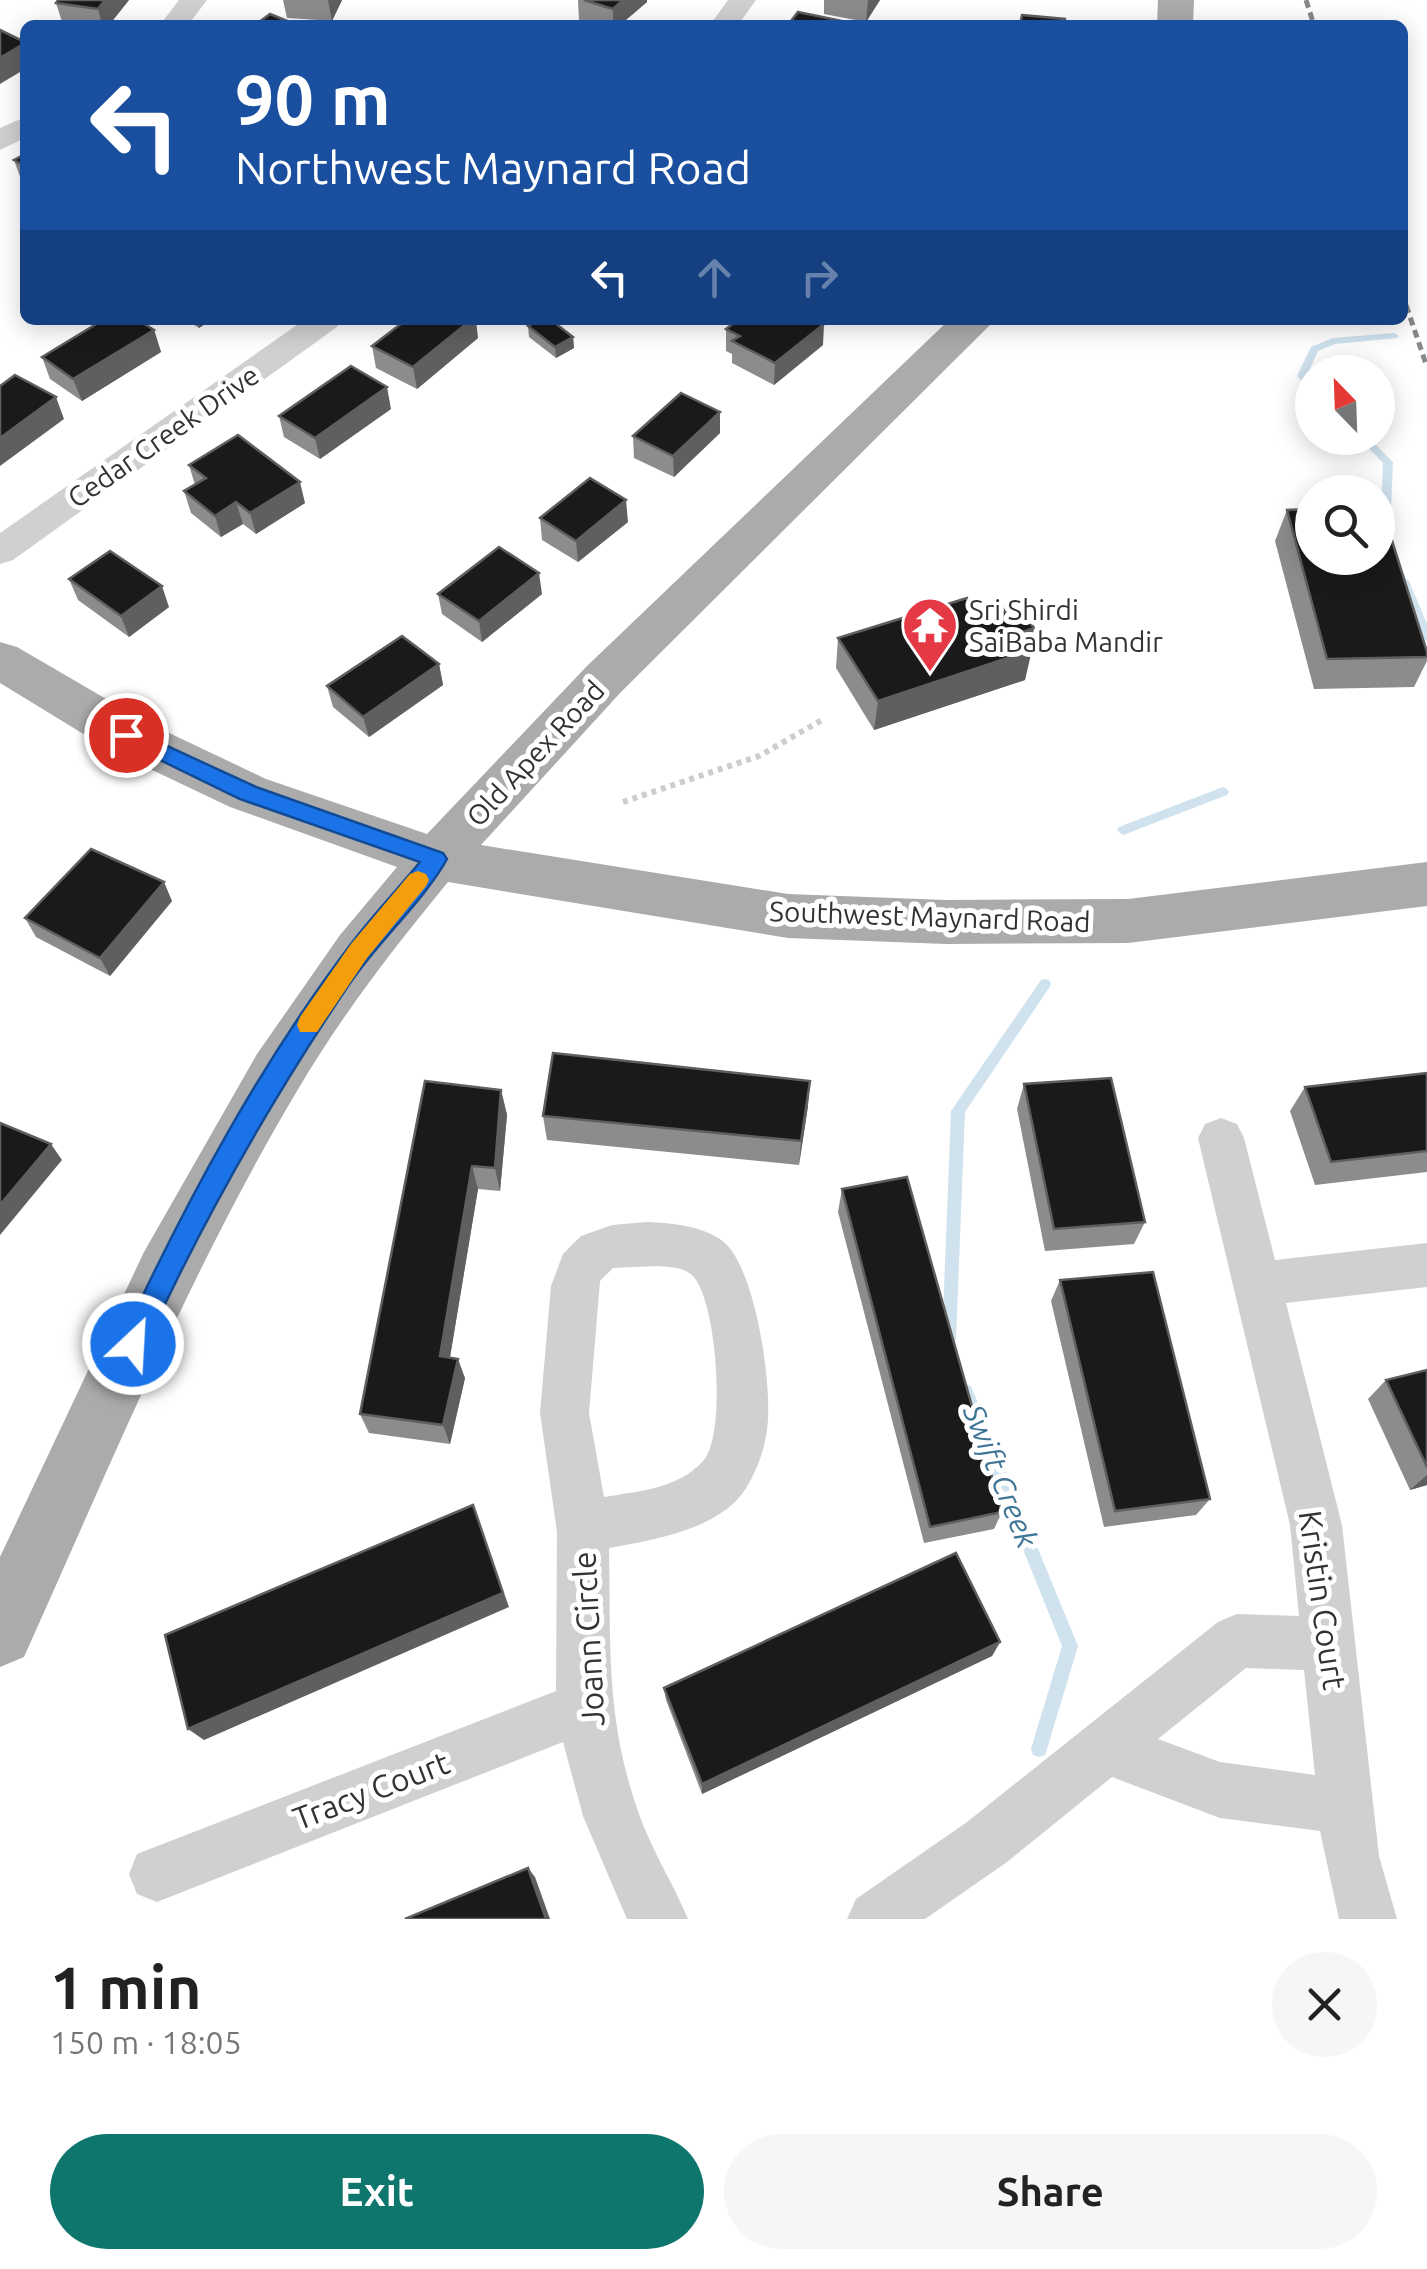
<!DOCTYPE html>
<meta charset="utf-8">
<style>
body{margin:0;font-family:Ubuntu,sans-serif;background:#f6f6f6;color:#222;height:100vh;display:flex;flex-direction:column;font-size:38px;white-space:nowrap}
*{box-sizing:border-box;margin:0}
p{font-size:32px;color:#767676}
.icon{flex:none;width:55px;height:55px;fill:none;stroke:currentColor;stroke-width:2;stroke-linecap:round;stroke-linejoin:round}
.map{position:relative;height:1919px;overflow:hidden}
.sheet{display:flex;flex-direction:column;background:#fff;flex:1}
.sheet>*{flex:none}
.banner{position:absolute;left:20px;top:20px;width:1388px;height:305px;border-radius:15px;box-shadow:0 5px 25px #0003;background:#1a4fa0;color:#fff;overflow:hidden}
.needle{width:65px;rotate:337deg}
.controls{position:absolute;left:1295px;top:355px;display:grid;gap:20px}
.controls a{display:grid;place-items:center;width:100px;height:100px;border-radius:50%;background:#fff;box-shadow:0 5px 25px #0003;font-size:50px}
.pin{position:absolute;display:grid;place-items:center;width:85px;height:85px;color:#fff;margin:-42px;border:5px solid #fff;border-radius:50%;box-shadow:0 2px 10px #0007}
.me{position:absolute;width:110px;margin:-55px;rotate:25deg;stroke-linejoin:round;filter:drop-shadow(0 0 8px #0008)}
.turn{display:flex;align-items:center;gap:35px;height:210px;padding:0 50px;font-size:45px}
.turn .icon{width:130px;height:130px;stroke-width:2.5}
.turn b{display:block;font-size:70px;line-height:85px}
.lanes{display:flex;align-items:center;height:95px;padding:0 50px;background:#0003;justify-content:center;gap:50px;direction:ltr}
.lanes .off{opacity:.35}
.round{display:grid;place-items:center;flex:none;width:105px;height:105px;border-radius:52px;background:#f6f6f6}
.overview{display:flex;align-items:center;justify-content:space-between;height:170px;padding:0 50px}
h1{font-size:60px;font-weight:700;line-height:75px}
.cta{display:flex;gap:20px;margin-top:auto;padding:20px 50px}
.cta a{flex:1;height:115px;border-radius:60px;background:#0f766e;color:#fff;font-size:40px;font-weight:700;line-height:115px;text-align:center}
.cta a+a{background:#f6f6f6;color:#222}
.map>svg:first-child{display:block}
</style>
<div class="map">
<svg width="1427" height="1919" viewBox="0 0 1427 1919">
<rect width="100%" height="100%" fill="#fff"/>
<g fill="none" stroke-linecap="round" stroke-linejoin="round">
<g fill="#cfe2ee" fill-rule="evenodd">
<path d="M1394 333 1399 336 1397 338 1335 344 1318 351 1307 375 1312 381V389L1309 388 1297 376 1311 347 1333 338Z"/>
<path d="M1359 438H1369L1393 462 1390 535 1385 539 1380 535 1383 463Z"/>
<path d="M1404 577 1409 581 1427 624V641L1421 637 1399 581Z"/>
<path d="M1223 787 1227 789 1229 792 1227 795 1123 835 1117 830 1119 827Z"/>
<path d="M1045 979 1049 980 1051 984 1049 988 965 1112 956 1339 954 1344 949 1346 944 1344 942 1339 951 1111 1041 980Z"/>
<path d="M966 1384 971 1386 1078 1646 1047 1749 1045 1755 1039 1757 1033 1755 1031 1749 1062 1646 959 1391 961 1386Z"/>
</g>
<path stroke="#cdcdcd" stroke-width="6" stroke-dasharray="5 5" stroke-linecap="butt" d="M623 802 759 756 822 720"/>
<g fill="#d0d0d0" fill-rule="evenodd">
<path d="M179 0H207L188 25H160Z"/>
<path d="M728 0H756L738 25H710Z"/>
<path d="M25 117V138L0 150V128Z"/>
<path d="M304 320H342L337 327 13 560 0 564V533Z"/>
<path d="M1221 1118 1237 1124 1244 1138 1275 1260 1427 1243V1287L1286 1303 1342 1525 1379 1856 1397 1919H1339L1320 1831 1220 1818 1112 1777 1007 1862 925 1919H847L856 1899 967 1822 1218 1622 1237 1614 1299 1616 1290 1525 1198 1138 1205 1124ZM1246 1668 1304 1670 1315 1775 1220 1762 1158 1739Z"/>
<path d="M647 1222C672 1223 708 1226 727 1245 757 1277 773 1389 767 1430 764 1452 755 1476 742 1494 713 1531 652 1540 609 1548 611 1646 605 1718 639 1814 652 1851 673 1883 688 1919H627L583 1816 563 1742 157 1902 137 1894 129 1874 137 1854 556 1691 557 1532 540 1413 551 1286 563 1254 581 1236 612 1225ZM657 1266C669 1267 684 1267 693 1276 717 1301 727 1436 703 1461 678 1489 639 1491 604 1497L589 1413 600 1281 613 1268Z"/>
</g>
<g fill="#ababab" fill-rule="evenodd">
<path d="M1158 0H1194L1193 25H1157Z"/>
<path d="M949 320H995L621 692 481 845 788 894 946 900 1128 899 1427 862V906L1128 943 946 944 788 938 448 882C393 949 341 1016 297 1091 190 1271 110 1466 24 1657L0 1667V1557L144 1252 257 1054 340 935 397 867 230 807 108 749 0 683V642L17 647 144 721 266 779 427 834 587 666Z"/>
</g>
<g stroke="#888" stroke-width="5" stroke-dasharray="8 5" stroke-linecap="butt">
<path d="M1306 0 1314 25"/>
<path d="M1402 293 1427 367"/>
</g>
</g>
<g fill="#8c8c8c">
<path d="M58 0H129L109 25H63L56 3Z"/>
<path d="M283 0H342L332 21 287 18Z"/>
<path d="M578 0H647V2L620 25H595L579 20Z"/>
<path d="M824 0H880L866 22 824 14Z"/>
<path d="M25 154V184L22 182 14 160Z"/>
<path d="M186 320H211L199 328Z"/>
<path d="M528 326 573 337 574 348 556 358 529 337Z"/>
<path d="M726 329 823 345 774 385 732 363V354L726 351Z"/>
<path d="M154 330 161 352 82 401 50 379 42 357Z"/>
<path d="M478 338 417 389 376 368 372 346Z"/>
<path d="M391 409 320 459 284 437 279 416Z"/>
<path d="M720 412V433L674 477 634 458 633 436Z"/>
<path d="M189 465 305 503 256 534 243 524 221 537 191 513 184 491 195 485Z"/>
<path d="M1287 510 1427 652V661L1414 687 1314 689 1275 541Z"/>
<path d="M540 518 628 522 578 562 542 540Z"/>
<path d="M69 579 169 607 129 637 78 600Z"/>
<path d="M438 594H542L482 642 442 614Z"/>
<path d="M975 609 1008 615 1034 628 1025 680 874 730 836 668 838 638Z"/>
<path d="M439 664 443 685 369 737 333 707 327 686Z"/>
<path d="M172 901 110 976 36 937 25 918Z"/>
<path d="M1427 1073V1172L1315 1185 1290 1111 1305 1087Z"/>
<path d="M1024 1084 1145 1222 1134 1244 1045 1251 1017 1109Z"/>
<path d="M501 1090 507 1115 500 1191 478 1189 450 1357 465 1378 450 1444 369 1433 360 1414Z"/>
<path d="M808 1106 799 1165 547 1140 543 1116Z"/>
<path d="M842 1189 1002 1512 994 1529 924 1543 838 1212Z"/>
<path d="M1060 1280 1210 1499 1196 1515 1104 1527 1051 1301Z"/>
<path d="M1427 1370V1485L1410 1490 1368 1399 1386 1380Z"/>
<path d="M1000 1642 992 1656 702 1794 666 1700 664 1688Z"/>
</g>
<g fill="#5f5f5f">
<path d="M105 0H129L109 25H102L98 9Z"/>
<path d="M328 0H342L332 21Z"/>
<path d="M623 0H647V2L620 25H613V9Z"/>
<path d="M868 0H880L866 22Z"/>
<path d="M25 43V69L0 84V58Z"/>
<path d="M197 320H211L199 328Z"/>
<path d="M471 320H476L478 338 417 389 413 367Z"/>
<path d="M824 324 823 345 774 385 775 363Z"/>
<path d="M154 330 161 352 82 401 73 379Z"/>
<path d="M573 337 574 348 556 358 555 347Z"/>
<path d="M387 387 391 409 320 459 315 438Z"/>
<path d="M56 397 64 419 0 466V438Z"/>
<path d="M720 412V433L674 477 673 456Z"/>
<path d="M300 482 305 503 256 534 250 513Z"/>
<path d="M626 500 628 522 578 562 576 541Z"/>
<path d="M236 502 243 524 221 537 215 516Z"/>
<path d="M539 573 542 594 482 642 479 621Z"/>
<path d="M162 586 169 607 129 637 121 616Z"/>
<path d="M1034 628 1029 651 1032 650 1025 680 874 730 878 701 1020 633Z"/>
<path d="M439 664 443 685 369 737 363 717Z"/>
<path d="M164 882 172 901 110 976 100 958Z"/>
<path d="M810 1081 808 1106 799 1165 801 1141Z"/>
<path d="M501 1090 507 1115 500 1191 495 1168Z"/>
<path d="M51 1144 62 1160 0 1235V1205Z"/>
<path d="M472 1166 478 1189 447 1375 440 1356Z"/>
<path d="M458 1359 465 1378 450 1444 443 1425Z"/>
<path d="M1427 1475V1485L1410 1490Z"/>
<path d="M473 1505 509 1607 204 1740 188 1729Z"/>
<path d="M1000 1642 992 1656 702 1794V1784Z"/>
<path d="M528 1868 535 1877 550 1919H546Z"/>
</g>
<g fill="#1a1a1a" stroke="#5f5f5f" stroke-width="2.5">
<path d="M58 0H105L98 9 56 3Z"/>
<path d="M584 0H623L613 9Z"/>
<path d="M798 12 842 21 839 25H788Z"/>
<path d="M270 14 297 25H255Z"/>
<path d="M1022 15 1065 19V25H1020Z"/>
<path d="M0 30 25 42V43L0 58Z"/>
<path d="M25 154V166L14 160Z"/>
<path d="M103 320H138L154 330 73 379 42 357Z"/>
<path d="M406 320H471L413 367 372 346Z"/>
<path d="M540 320H551L573 337 555 347 528 326Z"/>
<path d="M738 320H818L824 324 775 363 732 341 740 336 726 329Z"/>
<path d="M351 366 387 387 315 438 279 416Z"/>
<path d="M15 375 56 397 0 438V386Z"/>
<path d="M681 393 720 412 673 456 633 436Z"/>
<path d="M238 435 300 482 250 513 236 502 215 516 184 491 206 478 189 465Z"/>
<path d="M590 478 626 500 576 541 540 518Z"/>
<path d="M1312 509V558H1378V509H1382L1427 652V657L1327 659 1287 510Z"/>
<path d="M499 547 539 573 479 621 438 594Z"/>
<path d="M110 551 162 586 121 616 69 579Z"/>
<path d="M967 598 975 609 998 602 1008 615 1022 611 1034 628 1020 633 1032 650 878 701 838 638Z"/>
<path d="M402 636 439 664 363 717 327 686Z"/>
<path d="M91 849 164 882 100 958 25 918Z"/>
<path d="M553 1053 810 1081 801 1141 543 1116Z"/>
<path d="M1427 1073V1151L1331 1162 1305 1087Z"/>
<path d="M1111 1078 1145 1222 1054 1229 1024 1084Z"/>
<path d="M425 1081 501 1090 495 1168 472 1166 440 1356 458 1359 443 1425 360 1414Z"/>
<path d="M0 1123 51 1144 0 1205Z"/>
<path d="M907 1177 1002 1512 930 1527 842 1189Z"/>
<path d="M1153 1272 1210 1499 1115 1511 1060 1280Z"/>
<path d="M1427 1370V1467L1386 1380Z"/>
<path d="M473 1505 503 1593 188 1729 165 1635Z"/>
<path d="M956 1553 1000 1642 702 1784 664 1688Z"/>
<path d="M528 1868 546 1919H405Z"/>
</g>
<path fill="#1a73e8" stroke="#114b97" stroke-width="2.5" d="M126 727 256 787 443 853 447 859C424 901 376 943 348 986 270 1102 200 1225 142 1353L133 1356 124 1353 120 1344 124 1335C187 1200 260 1064 351 944 372 916 397 890 420 862L240 799 119 740 116 735Z"/>
<path fill="#f59e0b" d="M418 871 426 874 429 880 426 886 367 958 317 1032H300L297 1025 300 1017 351 944 410 874Z"/>
<defs>
<g id="temple-pin" transform="scale(2.875)"><path d="M0 17L-7.5 6A9.5 9.5 0 1 1 7.5 6Z" fill="#e63946" stroke="#fff"/><path d="M0-6L5-2H3V0L6.5 2.5H4V6H1.5V3h-3V6H-4V2.5H-6.5L-3 0V-2H-5Z" fill="#fff"/></g>
</defs>
<g fill-rule="evenodd">
<use href="#temple-pin" x="930" y="625"/>
</g>
<g text-anchor="middle" dominant-baseline="central" stroke-width="10" stroke-linejoin="round" paint-order="stroke">
<g font-size="28" fill="#333" stroke="#fff">
<text transform="translate(163 436) rotate(-35)">Cedar Creek Drive</text>
<text transform="translate(535 753) rotate(-47)">Old Apex Road</text>
<text transform="translate(930 916) rotate(2)">Southwest Maynard Road</text>
</g>
<g font-size="28" fill="#333" stroke="#fff" text-anchor="start">
<text x="969" y="609">Sri Shirdi<tspan x="969" dy="32">SaiBaba Mandir</tspan></text>
</g>
<g font-size="30" font-style="italic" fill="#3f7597" stroke="#fff">
<text transform="translate(1001 1476) rotate(68)">Swift Creek</text>
</g>
<g font-size="32" fill="#333" stroke="#fff">
<text transform="translate(1323 1600) rotate(82)">Kristin Court</text>
<text transform="translate(588 1639) rotate(-93)">Joann Circle</text>
<text transform="translate(371 1790) rotate(-21)">Tracy Court</text>
</g>
</g>
</svg>
<div class="controls">
<a><svg class="needle" viewBox="-14 -14 28 28"><path d="M0-13l5 13h-10z" fill="#e53935"/><path d="M0 13l5-13h-10z" fill="#767676"/></svg></a>
<a><svg class="icon" aria-label="search" viewBox="0 0 24 24"><circle cx="10" cy="10" r="6"/><path d="M15 15l6 6"/></svg></a>
</div>
<div class="pin" style="left:126px;top:735px;background:#d93025"><svg class="icon" aria-label="arrive" viewBox="0 0 24 24"><path d="M6 21V4h12l-3 4 3 4H6"/></svg></div>
<svg class="me" style="left:133px;top:1344px" viewBox="-20 -20 40 40"><circle r="17" fill="#1a73e8" stroke="#fff" stroke-width="3"/><path d="M0-11L8 9 0 5-8 9z" fill="#fff"/></svg>
<div class="banner">
<div class="turn"><svg class="icon" aria-label="left" viewBox="0 0 24 24"><path d="M17 20v-9H6M10 6l-5 5 5 5"/></svg><div><b>90 m</b>Northwest Maynard Road</div></div>
<div class="lanes"><svg class="icon" aria-label="left" viewBox="0 0 24 24"><path d="M17 20v-9H6M10 6l-5 5 5 5"/></svg><svg class="icon off" aria-label="ahead" viewBox="0 0 24 24"><path d="M12 20V5M6 11l6-6 6 6"/></svg><svg class="icon off" aria-label="right" viewBox="0 0 24 24"><path d="M7 20v-9h11M14 6l5 5-5 5"/></svg></div>
</div>
</div>
<section class="sheet">
<div class="overview"><div><h1>1 min</h1><p>150 m · 18:05</p></div><a class="round"><svg class="icon" aria-label="close" viewBox="0 0 24 24"><path d="M6 6l12 12M18 6L6 18"/></svg></a></div>
<div class="cta"><a>Exit</a><a>Share</a></div>
</section>
